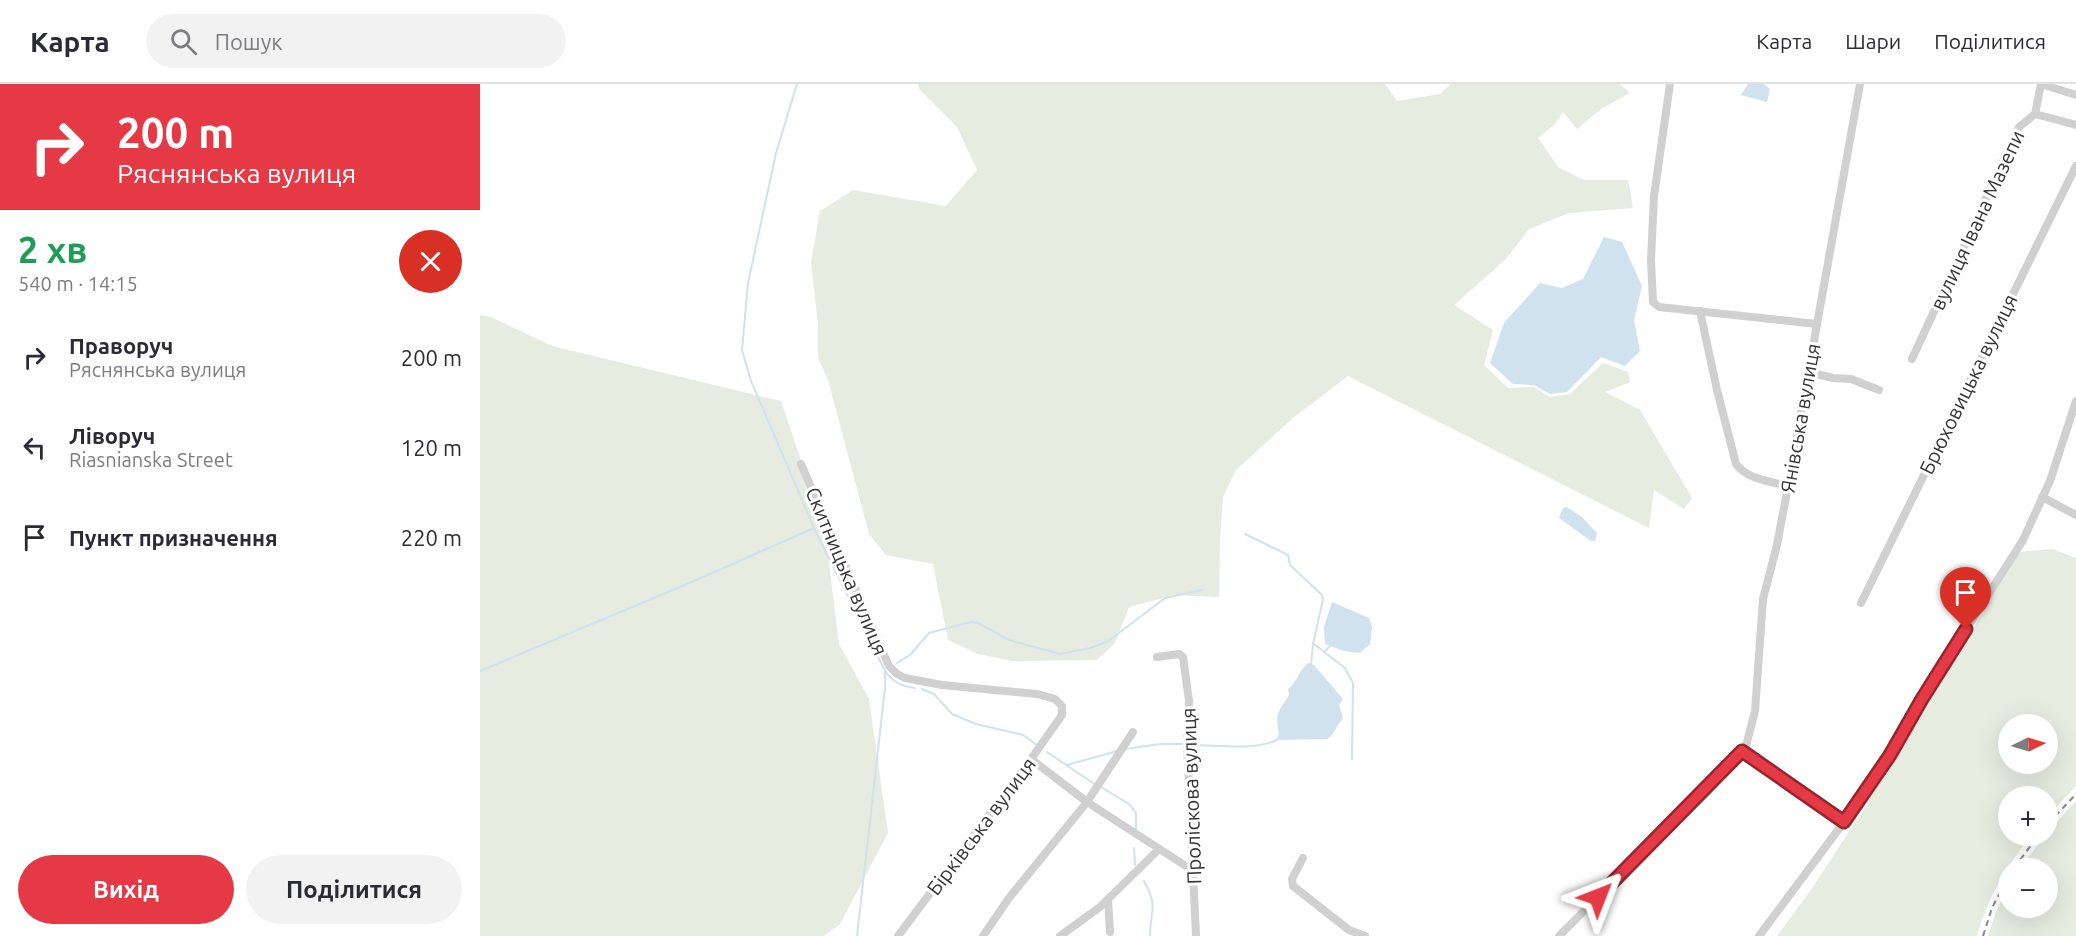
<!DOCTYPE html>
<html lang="uk">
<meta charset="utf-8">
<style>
body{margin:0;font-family:Ubuntu,sans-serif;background:#f2f2f3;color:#2b2b33;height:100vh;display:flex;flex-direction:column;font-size:22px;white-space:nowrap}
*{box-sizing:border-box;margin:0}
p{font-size:20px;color:#7c7c81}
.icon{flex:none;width:33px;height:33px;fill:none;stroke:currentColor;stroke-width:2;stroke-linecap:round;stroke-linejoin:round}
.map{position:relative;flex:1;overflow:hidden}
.sheet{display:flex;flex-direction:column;background:#fff;width:480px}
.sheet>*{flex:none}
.top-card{background:#e63946;color:#fff;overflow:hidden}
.needle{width:39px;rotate:85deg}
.buttons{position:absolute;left:1518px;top:630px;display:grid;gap:12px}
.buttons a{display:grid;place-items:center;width:60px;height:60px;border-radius:50%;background:#fff;box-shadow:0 6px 24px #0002;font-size:30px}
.pin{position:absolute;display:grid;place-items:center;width:51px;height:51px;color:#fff;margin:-62px -26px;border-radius:50% 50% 50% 0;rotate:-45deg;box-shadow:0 0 6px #0007}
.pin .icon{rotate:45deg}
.me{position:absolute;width:66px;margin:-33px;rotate:45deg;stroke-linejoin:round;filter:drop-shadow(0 0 4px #0008)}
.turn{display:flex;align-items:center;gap:21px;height:126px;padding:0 18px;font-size:27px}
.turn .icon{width:78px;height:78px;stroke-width:2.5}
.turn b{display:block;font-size:42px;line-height:51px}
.round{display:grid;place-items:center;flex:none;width:63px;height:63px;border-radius:32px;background:#f2f2f3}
.overview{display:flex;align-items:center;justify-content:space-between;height:102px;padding:0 18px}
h1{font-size:36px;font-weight:700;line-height:45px;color:#1e9e55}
.button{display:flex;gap:12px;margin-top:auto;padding:12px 18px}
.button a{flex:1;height:69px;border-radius:36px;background:#e63946;color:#fff;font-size:24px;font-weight:700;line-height:69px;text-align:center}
.button a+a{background:#f2f2f3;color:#2b2b33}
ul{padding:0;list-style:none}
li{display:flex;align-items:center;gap:18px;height:90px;padding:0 18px}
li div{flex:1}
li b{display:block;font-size:22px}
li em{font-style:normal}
header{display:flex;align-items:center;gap:36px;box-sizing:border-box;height:84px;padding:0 30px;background:#fff;border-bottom:2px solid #e1e1e2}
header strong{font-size:28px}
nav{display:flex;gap:33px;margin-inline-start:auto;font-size:21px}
.search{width:420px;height:54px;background:#f2f2f3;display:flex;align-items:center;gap:15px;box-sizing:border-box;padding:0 21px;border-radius:33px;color:#7c7c81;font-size:22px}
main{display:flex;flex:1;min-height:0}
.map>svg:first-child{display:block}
</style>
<header>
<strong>Карта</strong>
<div class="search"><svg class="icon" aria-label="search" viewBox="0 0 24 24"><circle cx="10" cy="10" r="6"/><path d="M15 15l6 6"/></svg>Пошук</div>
<nav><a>Карта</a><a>Шари</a><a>Поділитися</a></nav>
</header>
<main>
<section class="sheet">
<div class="top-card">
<div class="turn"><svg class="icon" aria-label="right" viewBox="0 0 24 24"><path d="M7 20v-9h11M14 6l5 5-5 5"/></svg><div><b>200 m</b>Ряснянська вулиця</div></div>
</div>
<div class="overview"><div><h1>2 хв</h1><p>540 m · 14:15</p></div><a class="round" style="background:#d93025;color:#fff"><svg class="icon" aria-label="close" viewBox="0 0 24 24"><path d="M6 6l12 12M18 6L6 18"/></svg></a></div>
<ul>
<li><svg class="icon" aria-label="right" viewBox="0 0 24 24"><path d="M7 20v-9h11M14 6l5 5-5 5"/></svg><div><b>Праворуч</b><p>Ряснянська вулиця</p></div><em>200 m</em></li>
<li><svg class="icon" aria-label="left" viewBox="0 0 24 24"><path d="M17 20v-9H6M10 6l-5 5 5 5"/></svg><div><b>Ліворуч</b><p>Riasnianska Street</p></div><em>120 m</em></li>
<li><svg class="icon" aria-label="arrive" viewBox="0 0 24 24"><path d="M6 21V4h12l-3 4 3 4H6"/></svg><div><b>Пункт призначення</b></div><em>220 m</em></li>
</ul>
<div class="button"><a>Вихід</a><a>Поділитися</a></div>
</section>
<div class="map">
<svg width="1596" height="852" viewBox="0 0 1596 852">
<rect width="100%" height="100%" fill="#fff"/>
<g fill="#e6ecdf" fill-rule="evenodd">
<path d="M438 0H905L917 17 960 10 971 0H1140L1150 9 1121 25 1097 45 1083 28 1075 40 1058 54 1078 83 1104 96H1148L1153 124 1089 129 1049 145 1025 176 974 221 1013 246 1004 281 1028 304 1054 303 1070 313 1090 310 1123 279 1148 288 1150 298 1125 308 1160 326 1212 414 1204 425 1174 406 1169 444 868 292 813 334 756 386 743 413 740 456 739 513 694 511 649 523 635 559 617 576 532 577 498 570 468 556 453 480 406 471 389 450 348 296 338 274V241L331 178 340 127 373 106 466 122 497 86 477 43 439 5Z"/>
<path d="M0 231 11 233 72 262 301 317 345 447 359 560 389 615 408 749 360 840 344 852H0Z"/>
<path d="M1573 465 1596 474V702L1568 732V712H1528V752H1551C1527 781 1507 814 1497 852H1297L1331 806 1420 669 1538 468ZM1528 640H1568V680H1528Z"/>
<path d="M1596 717V852H1508L1516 828 1528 803V824H1568V784H1540L1565 752H1568L1572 743Z"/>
</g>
<g fill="#cfe2ee">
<path d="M1268 0H1284L1290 5 1287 18 1261 11Z"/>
<path d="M1124 153 1142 158 1162 202 1154 236 1160 267 1145 282 1121 273 1087 308 1070 310 1054 301 1033 300 1010 279 1024 239 1060 199 1082 204 1103 195Z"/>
<path d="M1086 423 1101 432 1117 449 1115 457H1111L1079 434 1083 424Z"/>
<path d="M852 518 889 534 892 543 890 560 880 569 864 567 845 560 844 543Z"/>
<path d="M828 579 834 581 863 615 859 621 863 635C856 640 855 651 847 655L796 656 799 650C795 628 798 629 809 611L808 605C818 598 818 587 828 579Z"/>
</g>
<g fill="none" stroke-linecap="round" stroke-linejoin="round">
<g stroke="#cfe2ee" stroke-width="2">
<path d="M317 0 296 69 268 199 262 266 271 297 334 444 405 587V604L377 852"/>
<path d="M765 450 808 471 810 481 842 511 843 515 833 560 831 581"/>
<path d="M834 560 865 584 873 599 872 675"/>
<path d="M844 568 852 560"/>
<path d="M417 579 430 571 449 549 491 538 498 539 529 556 580 570 610 564 627 558 685 514 722 506"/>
<path d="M0 587 207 500 334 444"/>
<path d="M405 587C413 598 421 602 435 604"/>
<path d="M442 605 454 610 472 630 496 640 543 651 557 661"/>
<path d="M712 661C738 661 774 667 797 656"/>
<path d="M645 665 681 660H702"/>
<path d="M567 668 616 701"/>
<path d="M587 681 637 667"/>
<path d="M621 703 649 720 656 729V745"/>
<path d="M654 764 655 781"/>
<path d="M664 797C679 825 670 824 670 852"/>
</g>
<g stroke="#d0d0d0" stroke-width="8">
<path d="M1190 0 1174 112 1171 176 1173 218 1179 223 1337 240"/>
<path d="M1561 0 1596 11"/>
<path d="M1555 30 1596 41"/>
<path d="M1220 227 1237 306 1256 380C1268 396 1290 397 1308 402"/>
<path d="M1432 275 1539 43 1555 30 1561 0"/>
<path d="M1328 288 1353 294 1371 295 1399 306"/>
<path d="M321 380 409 582 417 590 425 594 462 601 557 610 575 615 582 622V631L551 675 418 852"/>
<path d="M1562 413 1596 431"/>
<path d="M1381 519 1596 82"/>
<path d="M677 573 699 570 703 573 709 617 707 657 716 852"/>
<path d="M1262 667 1364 738"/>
<path d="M551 675 607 718 712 786"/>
<path d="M823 774 812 795 813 802 869 846 885 852"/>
<path d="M628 815 630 848"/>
<path d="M503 852 529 814 607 718 653 648"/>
<path d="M580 852 620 823 679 765"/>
<path d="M1079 852 1254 678 1266 662 1275 627 1283 515 1297 461 1308 402 1380 0"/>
<path d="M1279 852 1364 738 1410 671 1442 615 1543 456 1570 397 1596 317"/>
</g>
<g stroke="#888" stroke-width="2" stroke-dasharray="6 4.5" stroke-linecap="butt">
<path d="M1568 740 1596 710"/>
<path d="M1534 784 1558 752"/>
<path d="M1503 852 1512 824 1528 793"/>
</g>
</g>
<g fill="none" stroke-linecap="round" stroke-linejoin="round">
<g stroke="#96252e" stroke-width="15">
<path id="route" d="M1118 813 1262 667 1364 738 1410 671 1442 615 1486 545"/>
</g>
<use href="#route" stroke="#e63946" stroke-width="10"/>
</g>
<g text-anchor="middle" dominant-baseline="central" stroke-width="6" stroke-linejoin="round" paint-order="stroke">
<g font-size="20" fill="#333" stroke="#fff">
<text transform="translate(1497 136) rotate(-65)">вулиця Івана Мазепи</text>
<text transform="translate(1488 300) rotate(-64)">Брюховицька вулиця</text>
<text transform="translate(1320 334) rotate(-80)">Янівська вулиця</text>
<text transform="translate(367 487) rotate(67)">Скитницька вулиця</text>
<text transform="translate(711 712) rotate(-92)">Проліскова вулиця</text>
<text transform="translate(501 742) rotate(-53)">Бірківська вулиця</text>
</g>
</g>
</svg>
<div class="buttons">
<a><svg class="needle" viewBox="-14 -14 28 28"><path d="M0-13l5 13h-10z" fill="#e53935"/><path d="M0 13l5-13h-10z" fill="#7c7c81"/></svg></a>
<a>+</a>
<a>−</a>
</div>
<div class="pin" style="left:1486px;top:545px;background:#d93025"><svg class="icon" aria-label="arrive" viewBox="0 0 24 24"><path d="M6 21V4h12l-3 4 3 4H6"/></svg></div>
<svg class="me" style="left:1118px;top:813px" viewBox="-20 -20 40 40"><path d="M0-17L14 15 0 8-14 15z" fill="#e63946" stroke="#fff" stroke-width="4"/></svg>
</div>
</main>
